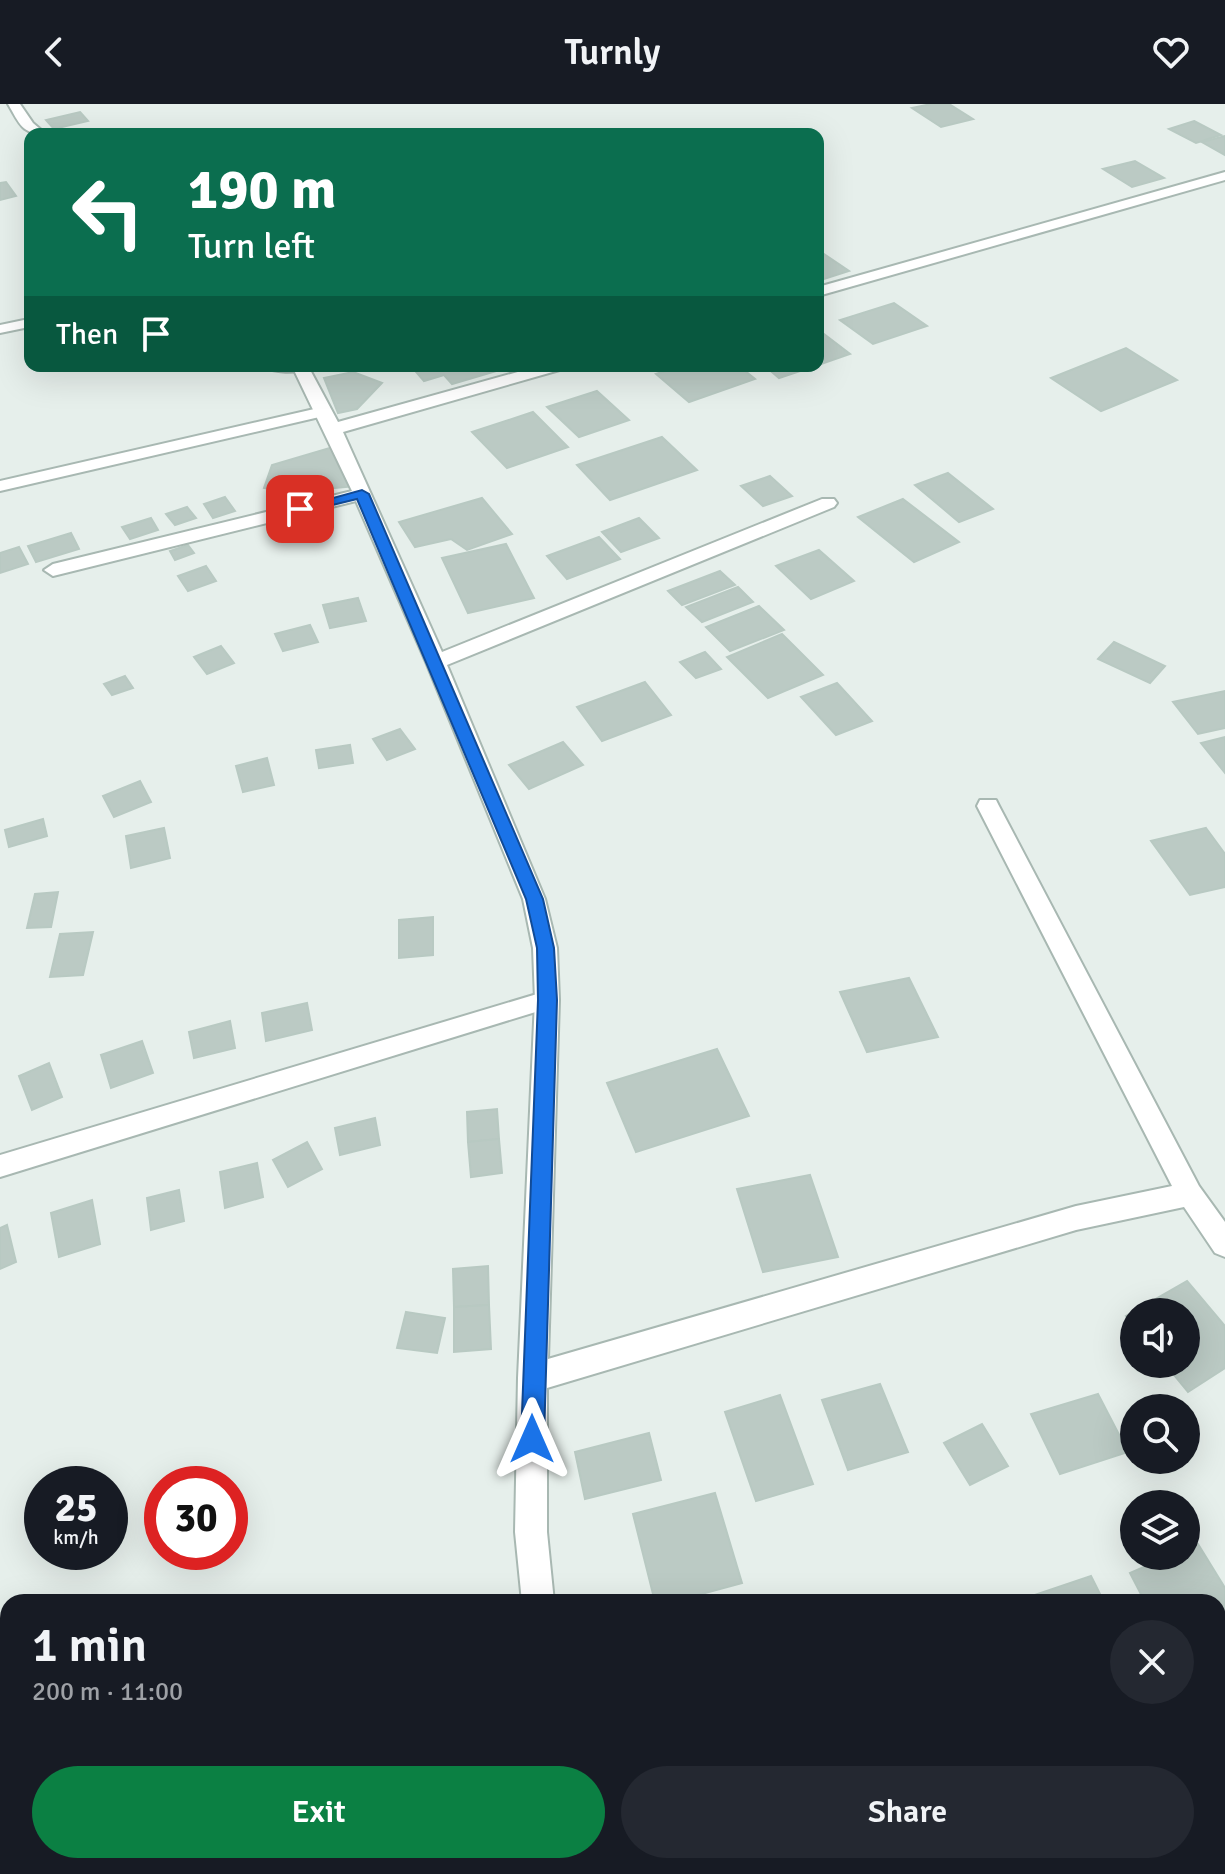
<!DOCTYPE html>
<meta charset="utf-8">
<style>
body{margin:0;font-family:Signika,sans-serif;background:#242831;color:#f1f3f6;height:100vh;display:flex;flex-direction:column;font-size:30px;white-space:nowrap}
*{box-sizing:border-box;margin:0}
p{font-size:26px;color:#9ea1a6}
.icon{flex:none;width:44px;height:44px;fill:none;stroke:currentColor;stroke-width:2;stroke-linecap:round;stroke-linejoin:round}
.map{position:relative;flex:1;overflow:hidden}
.panel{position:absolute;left:0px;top:1490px;width:1226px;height:280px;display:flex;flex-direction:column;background:#171b24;border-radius:24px 24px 0 0;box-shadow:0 8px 32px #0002}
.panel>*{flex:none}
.guide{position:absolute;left:24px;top:24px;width:800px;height:244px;border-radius:16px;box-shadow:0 8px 32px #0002;background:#0b6e4f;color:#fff;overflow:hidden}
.controls{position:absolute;left:1120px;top:1194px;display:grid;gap:16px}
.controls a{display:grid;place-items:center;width:80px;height:80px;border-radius:50%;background:#171b24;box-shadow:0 8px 32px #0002;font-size:40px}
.speed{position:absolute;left:24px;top:1362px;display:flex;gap:16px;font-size:40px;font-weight:700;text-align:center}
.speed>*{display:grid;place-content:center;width:104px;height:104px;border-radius:50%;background:#171b24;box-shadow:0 8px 32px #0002;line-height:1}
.speed small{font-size:20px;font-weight:400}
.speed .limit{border:12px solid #d22;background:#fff;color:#111}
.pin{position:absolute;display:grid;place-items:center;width:68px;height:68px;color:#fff;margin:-34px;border-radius:16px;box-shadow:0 4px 12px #0006}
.me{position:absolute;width:88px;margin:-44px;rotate:0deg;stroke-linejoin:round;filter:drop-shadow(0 0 6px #0008)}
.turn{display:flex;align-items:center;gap:28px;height:168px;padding:0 32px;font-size:36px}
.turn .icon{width:104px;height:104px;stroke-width:2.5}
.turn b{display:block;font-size:56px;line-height:68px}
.then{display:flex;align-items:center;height:76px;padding:0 32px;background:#0003;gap:16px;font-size:30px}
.round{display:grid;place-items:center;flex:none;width:84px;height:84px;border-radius:42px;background:#242831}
.overview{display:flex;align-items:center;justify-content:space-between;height:136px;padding:0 32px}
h1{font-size:48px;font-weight:600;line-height:60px}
.action{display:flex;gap:16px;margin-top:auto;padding:16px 32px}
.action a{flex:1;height:92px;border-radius:48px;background:#0b8043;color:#fff;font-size:32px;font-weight:600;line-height:92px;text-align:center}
.action a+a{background:#242831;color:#f1f3f6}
header{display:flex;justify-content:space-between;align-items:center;height:104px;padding:0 32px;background:#171b24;font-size:36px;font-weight:600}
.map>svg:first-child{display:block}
</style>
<header><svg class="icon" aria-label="back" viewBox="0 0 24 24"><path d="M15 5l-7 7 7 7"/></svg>Turnly<svg class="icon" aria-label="heart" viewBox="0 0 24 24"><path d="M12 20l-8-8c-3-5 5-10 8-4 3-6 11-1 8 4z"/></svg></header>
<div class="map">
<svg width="1225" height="1770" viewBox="0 0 1225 1770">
<rect width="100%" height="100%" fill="#e6efeb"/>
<g fill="#bbcac4" stroke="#b8c9c2" stroke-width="2">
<path d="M931 0H949L973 15 941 23 912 4Z"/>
<path d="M80 8 88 17 54 25 46 16Z"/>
<path d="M1194 17 1221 31 1196 39 1169 25Z"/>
<path d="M1225 32V51L1202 38Z"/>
<path d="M1135 57 1164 74 1132 83 1103 65Z"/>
<path d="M6 78 16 92 0 96V79Z"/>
<path d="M818 146 849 167 818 177Z"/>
<path d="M894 199 927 222 873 240 840 216Z"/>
<path d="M824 230 850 250 818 261V232Z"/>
<path d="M1126 244 1177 276 1101 307 1051 274Z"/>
<path d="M411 262H509L510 263 452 280 444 271 424 277Z"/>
<path d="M681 262H739L755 275 689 298 656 270Z"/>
<path d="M765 262H815L779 274Z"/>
<path d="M353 268 382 279 357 305 338 309 324 274Z"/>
<path d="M597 287 629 316 579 333 547 303Z"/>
<path d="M533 308 568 343 507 364 472 328Z"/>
<path d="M662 333 697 366 610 396 577 361Z"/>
<path d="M340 341 358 382 290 388 264 384 272 361Z"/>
<path d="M948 369 993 405 959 418 915 381Z"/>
<path d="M770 372 792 392 763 402 741 382Z"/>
<path d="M225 393 235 407 213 414 204 400Z"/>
<path d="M482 394 512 430 467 446 451 435 415 443 399 418Z"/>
<path d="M903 395 959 438 914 458 858 413Z"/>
<path d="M187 403 196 414 175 421 166 410Z"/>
<path d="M151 414 158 426 130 435 122 423Z"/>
<path d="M639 414 659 434 621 448 602 428Z"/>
<path d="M71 429 79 445 36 458 28 442Z"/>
<path d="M599 433 620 455 567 475 547 452Z"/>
<path d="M506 440 534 494 468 509 442 454Z"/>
<path d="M188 441 194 449 175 456 170 447Z"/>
<path d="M19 443 28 460 0 469V449Z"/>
<path d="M819 446 854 477 811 495 776 462Z"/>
<path d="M206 462 216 477 188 487 178 472Z"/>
<path d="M720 467 735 481 682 501 668 487Z"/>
<path d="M738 483 753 498 702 518 686 503Z"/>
<path d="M358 494 366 517 330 524 323 501Z"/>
<path d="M759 502 784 526 730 547 706 523Z"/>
<path d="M310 521 318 538 283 547 275 530Z"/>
<path d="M782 530 823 571 768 594 727 553Z"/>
<path d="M1114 538 1165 562 1150 579 1098 555Z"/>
<path d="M221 542 234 559 207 570 194 553Z"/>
<path d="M705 548 721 565 696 574 680 558Z"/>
<path d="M125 572 133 584 112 591 104 580Z"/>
<path d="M645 578 671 611 602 637 577 603Z"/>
<path d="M837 579 872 617 836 631 801 593Z"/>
<path d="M1225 587V624L1198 630 1173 598Z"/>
<path d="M400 625 415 645 387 656 373 635Z"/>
<path d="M1225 633V669L1201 639Z"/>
<path d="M563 638 583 661 529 685 509 661Z"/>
<path d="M350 641 353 659 319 664 316 646Z"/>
<path d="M267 654 274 681 243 688 236 662Z"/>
<path d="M140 677 151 698 114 713 103 692Z"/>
<path d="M43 715 47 732 9 743 5 726Z"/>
<path d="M164 724 170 754 131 764 126 732Z"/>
<path d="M1206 724 1225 750V783L1190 791 1151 737Z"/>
<path d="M58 788 51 823 27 824 35 790Z"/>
<path d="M433 813V851L399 854V816Z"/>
<path d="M93 828 83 871 50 873 60 830Z"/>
<path d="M909 874 938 933 867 948 840 888Z"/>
<path d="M307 899 312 926 266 937 262 909Z"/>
<path d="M230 917 235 944 194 954 189 928Z"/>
<path d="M142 937 153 969 111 984 101 951Z"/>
<path d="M717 945 749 1012 636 1048 607 979Z"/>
<path d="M49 959 62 993 32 1006 19 972Z"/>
<path d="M497 1005 499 1035 468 1038 467 1008Z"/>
<path d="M375 1014 380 1041 340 1051 335 1024Z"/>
<path d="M499 1035 502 1069 471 1073 468 1038Z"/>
<path d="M307 1038 322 1065 288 1083 273 1056Z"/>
<path d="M257 1059 263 1093 225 1104 220 1068Z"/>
<path d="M810 1071 838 1153 763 1168 737 1085Z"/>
<path d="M179 1086 184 1117 151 1126 147 1094Z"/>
<path d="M92 1096 100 1140 59 1153 51 1109Z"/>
<path d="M7 1121 16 1158 0 1165V1124Z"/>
<path d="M488 1162 489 1201 454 1203 453 1165Z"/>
<path d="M1187 1177 1225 1222V1264L1188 1288 1165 1260H1186V1208H1134V1221L1126 1212Z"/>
<path d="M489 1201 491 1245 454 1248V1203Z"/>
<path d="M406 1208 445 1214 437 1249 397 1244Z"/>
<path d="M880 1280 908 1348 848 1366 822 1296Z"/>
<path d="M1098 1290 1128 1348 1060 1370 1031 1310Z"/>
<path d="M780 1291 813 1380 756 1397 725 1308Z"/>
<path d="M982 1320 1008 1362 970 1381 944 1339Z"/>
<path d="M649 1329 661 1376 585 1395 575 1348Z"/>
<path d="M715 1389 742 1479 672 1498H655L633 1410Z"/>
<path d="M1198 1440 1225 1484V1534L1218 1537V1498H1145L1130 1469 1169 1452H1186V1445Z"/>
<path d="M1091 1472 1104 1498H1014Z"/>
<path d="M877 1762H991L994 1770H879Z"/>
<path d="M1011 1762H1060L1038 1770H1014Z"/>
</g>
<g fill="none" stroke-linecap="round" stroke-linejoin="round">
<g stroke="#a8b8b2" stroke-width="4">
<g id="lane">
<path d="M24 216 30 218 29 223 0 229V221Z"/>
<path d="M264 262H307V263C298 270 273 269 264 262Z"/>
<path d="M323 303 328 305V311L0 387V377Z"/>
<path d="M547 887 555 890 558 896 555 902 0 1073V1051Z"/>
</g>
</g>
<g stroke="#a8b8b2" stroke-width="4">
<g id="street">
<path d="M8 0H20L33 19 46 30C21 30 20 20 8 0Z"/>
<path d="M1225 68V76L818 192V183Z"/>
<path d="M292 262H308L338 318 539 262H565L563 265 343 328 442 548 822 395H834L837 399 834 403 447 561 545 795 557 844 559 896 548 1255 1076 1102 1172 1082 977 702 980 696H996L999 702 1199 1082 1225 1118V1153L1215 1149 1184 1103 1076 1126 547 1284V1428L554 1498H522L515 1428 518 1274 535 896 533 844 523 795 426 558 356 397 53 472 44 466 53 460 352 387Z"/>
<path d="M544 1762H580L581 1770H545Z"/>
</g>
</g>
<use href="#lane" fill="#fff" fill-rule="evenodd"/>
<use href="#street" fill="#fff" fill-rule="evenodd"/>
</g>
<path fill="#1a73e8" stroke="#114b97" stroke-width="2" d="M362 386 369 390 543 795 554 844 557 896 544 1335 540 1343 532 1347 524 1343 521 1335 538 896 537 844 526 795 357 395 300 409 293 405Z"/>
</svg>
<div class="controls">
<a><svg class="icon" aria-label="sound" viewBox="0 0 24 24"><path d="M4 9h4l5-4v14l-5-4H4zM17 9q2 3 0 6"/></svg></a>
<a><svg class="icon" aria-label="search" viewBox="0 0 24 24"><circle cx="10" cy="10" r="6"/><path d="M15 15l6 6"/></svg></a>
<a><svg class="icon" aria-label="layers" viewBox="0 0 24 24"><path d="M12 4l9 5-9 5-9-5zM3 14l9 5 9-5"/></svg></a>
</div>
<div class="speed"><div>25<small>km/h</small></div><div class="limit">30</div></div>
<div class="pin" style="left:300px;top:405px;background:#d93025"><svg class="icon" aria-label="arrive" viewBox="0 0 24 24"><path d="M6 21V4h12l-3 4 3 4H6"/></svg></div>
<svg class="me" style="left:532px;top:1335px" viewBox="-20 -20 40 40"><path d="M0-17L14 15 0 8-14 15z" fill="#1a73e8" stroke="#fff" stroke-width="4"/></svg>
<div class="guide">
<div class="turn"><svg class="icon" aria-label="left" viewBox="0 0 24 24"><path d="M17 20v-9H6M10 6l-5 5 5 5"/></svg><div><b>190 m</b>Turn left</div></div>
<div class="then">Then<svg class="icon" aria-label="arrive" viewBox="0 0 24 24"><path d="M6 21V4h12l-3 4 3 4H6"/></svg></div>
</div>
<section class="panel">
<div class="overview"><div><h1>1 min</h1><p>200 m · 11:00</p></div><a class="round"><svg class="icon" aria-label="close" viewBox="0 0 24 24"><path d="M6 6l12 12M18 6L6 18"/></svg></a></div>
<div class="action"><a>Exit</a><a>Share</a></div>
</section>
</div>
